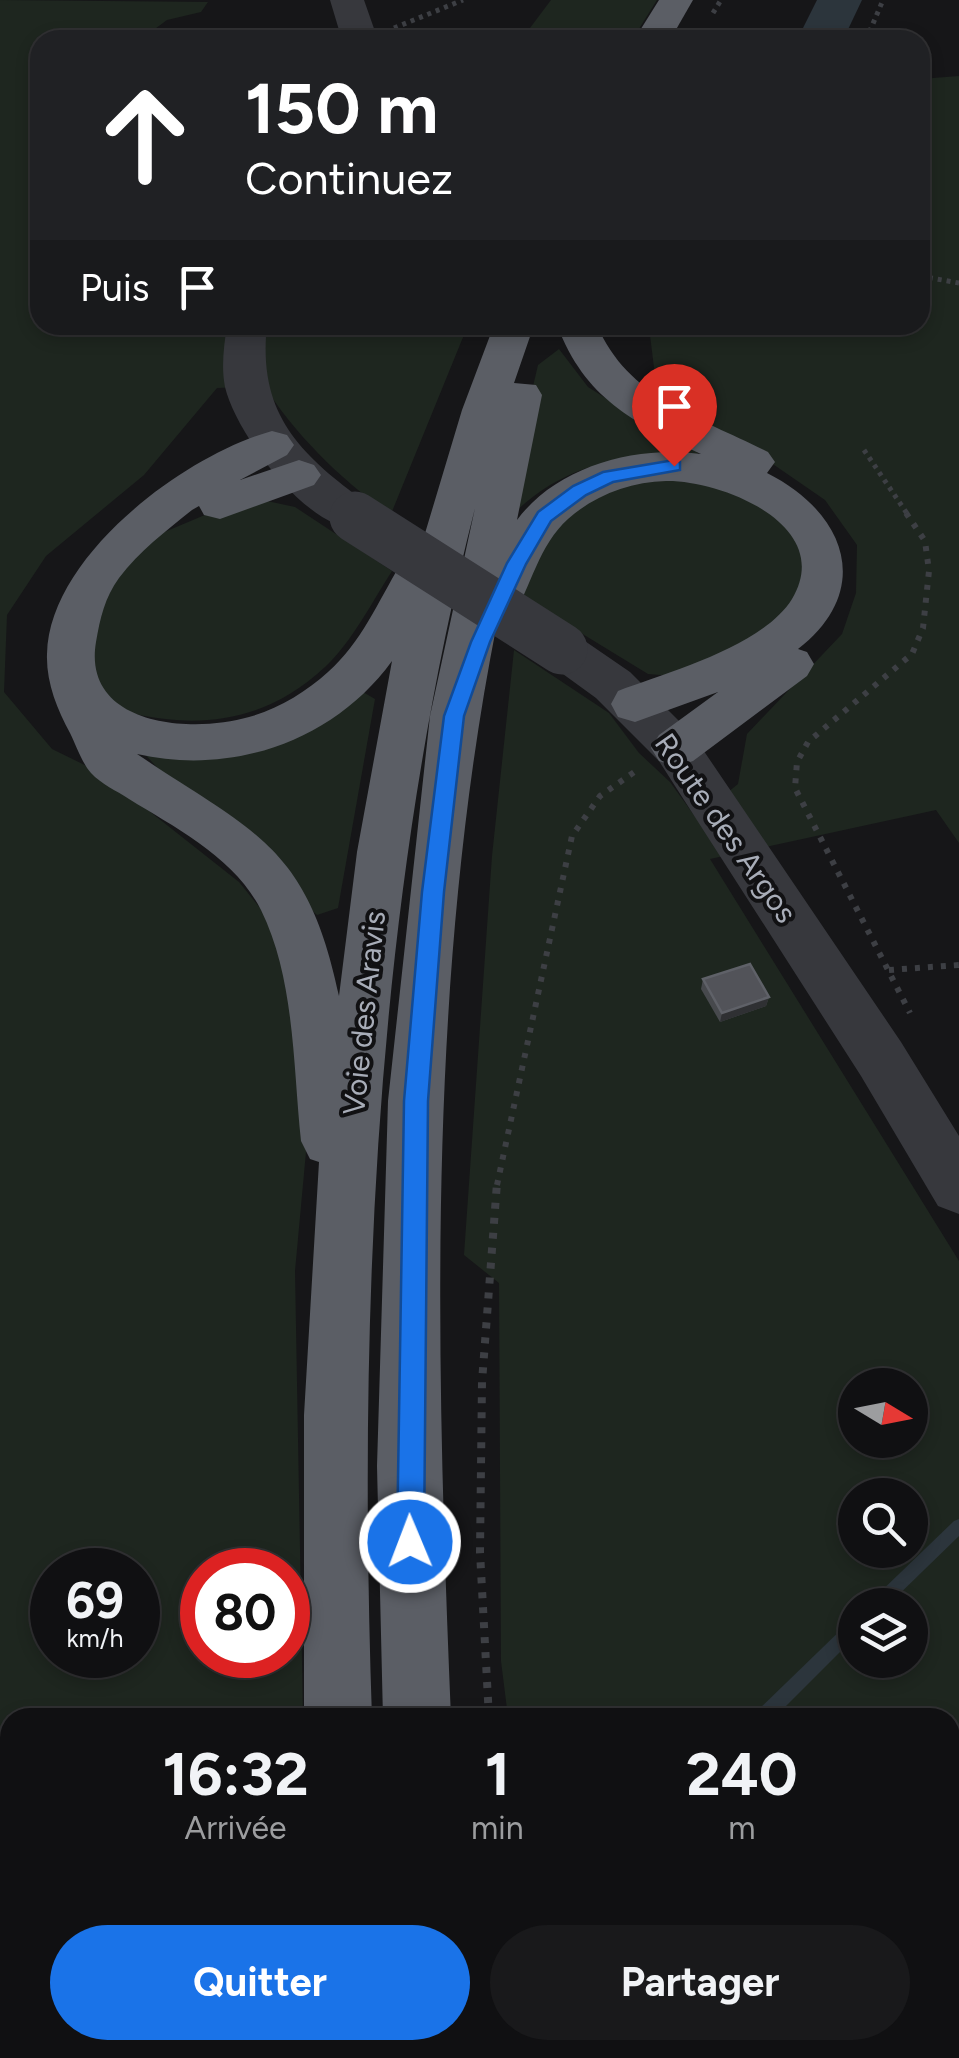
<!DOCTYPE html>
<html lang="fr">
<meta charset="utf-8">
<style>
body{margin:0;font-family:Figtree,sans-serif;background:#19191b;color:#f1f3f6;height:100vh;display:flex;flex-direction:column;font-size:38px;white-space:nowrap}
*{box-sizing:border-box;margin:0}
p{font-size:32px;color:#9c9d9f}
.icon{flex:none;width:55px;height:55px;fill:none;stroke:currentColor;stroke-width:2;stroke-linecap:round;stroke-linejoin:round}
.map{position:relative;flex:1;overflow:hidden}
.side{position:absolute;left:0px;top:1708px;width:960px;height:352px;display:flex;flex-direction:column;background:#101012;border-radius:30px 30px 0 0;box-shadow:0 5px 15px #0003,0 0 0 2px #303032}
.side>*{flex:none}
.banner{position:absolute;left:30px;top:30px;width:900px;height:305px;border-radius:30px;box-shadow:0 5px 15px #0003,0 0 0 2px #303032;background:#202124;color:#fff;overflow:hidden}
.needle{width:65px;rotate:100deg}
.buttons{position:absolute;left:838px;top:1368px;display:grid;gap:20px}
.buttons a{display:grid;place-items:center;width:90px;height:90px;border-radius:50%;background:#101012;box-shadow:0 5px 15px #0003,0 0 0 2px #303032;font-size:50px}
.speed{position:absolute;left:30px;top:1548px;display:flex;gap:20px;font-size:50px;font-weight:700;text-align:center}
.speed>*{display:grid;place-content:center;width:130px;height:130px;border-radius:50%;background:#101012;box-shadow:0 5px 15px #0003,0 0 0 2px #303032;line-height:1}
.speed small{font-size:25px;font-weight:400}
.speed .limit{border:15px solid #d22;background:#fff;color:#111}
.pin{position:absolute;display:grid;place-items:center;width:85px;height:85px;color:#fff;margin:-102px -42px;border-radius:50% 50% 50% 0;rotate:-45deg;box-shadow:0 0 10px #0007}
.pin .icon{rotate:45deg}
.me{position:absolute;width:110px;margin:-55px;rotate:359deg;stroke-linejoin:round;filter:drop-shadow(0 0 8px #0008)}
.turn{display:flex;align-items:center;gap:35px;height:210px;padding:0 50px;font-size:45px}
.turn .icon{width:130px;height:130px;stroke-width:2.5}
.turn b{display:block;font-size:70px;line-height:85px}
.then{display:flex;align-items:center;height:95px;padding:0 50px;background:#0003;gap:20px;font-size:38px}
.eta{display:flex;justify-content:space-evenly;align-items:center;height:170px;text-align:center}
.eta b{font-size:60px;font-weight:700;line-height:70px}
.cta{display:flex;gap:20px;margin-top:auto;padding:20px 50px}
.cta a{flex:1;height:115px;border-radius:60px;background:#1a73e8;color:#fff;font-size:40px;font-weight:700;line-height:115px;text-align:center}
.cta a+a{background:#19191b;color:#f1f3f6}
.map>svg:first-child{display:block}
</style>
<div class="map">
<svg width="959" height="2058" viewBox="0 0 959 2058">
<rect width="100%" height="100%" fill="#161618"/>
<g fill="#1e261f" fill-rule="evenodd">
<path d="M0 0 208 2 201 12 167 20 140 40H40V325H468L391 514C348 487 291 431 265 386L217 388 144 475 46 556 7 615 4 692 52 749 101 773 239 882 286 940 307 1141 295 1271 303 1717 10 1718V2050H309V2058H0ZM52 1570H138V1655H52ZM202 1570H288V1655H202Z"/>
<path d="M551 0H657L632 40H521Z"/>
<path d="M959 76V843L936 810 710 859 959 1261V2058H549L548 2050H950V1718L508 1717 501 1661 499 1283 464 1255 492 856 514 650 609 713 639 753 670 782 696 818 738 784 747 734 842 634 856 593 857 545 825 500 764 458 658 400 649 327 920 325V79ZM855 1385H910V1440H855ZM855 1495H910V1550H855ZM855 1605H910V1660H855Z"/>
<path d="M559 349 588 387 654 429 695 445 699 458C629 450 563 464 512 515L504 510 538 365Z"/>
<path d="M634 475 750 491 802 542 808 579 769 635 673 676 648 674 509 589 552 517Z"/>
<path d="M267 501 295 507 392 571C372 602 352 642 325 667 257 731 176 731 94 702L65 617 117 552 231 504Z"/>
<path d="M356 688 375 699 338 908 317 915 182 795 142 751Z"/>
</g>
<path fill="#2c353c" d="M817 0H862L843 40H797Z"/>
<g fill="none" stroke-linecap="round" stroke-linejoin="round">
<g fill="#2c353c" fill-rule="evenodd">
<path d="M959 1519V1536L888 1605H869L872 1600 954 1521Z"/>
<path d="M855 1618V1637L774 1718H754L756 1712 850 1621Z"/>
</g>
<g stroke="#3d3f44" stroke-width="5" stroke-dasharray="4 5" stroke-linecap="butt">
<path d="M713 13 721 0"/>
<path d="M394 28 463 0"/>
<path d="M866 40 883 0"/>
<path d="M920 276 959 283"/>
<path d="M864 450 908 515"/>
</g>
<g stroke="#3d3f44" stroke-width="6" stroke-dasharray="5 8" stroke-linecap="butt">
<path d="M906 513 925 541 929 571 923 628 912 654 808 742 797 762 795 788 910 1013"/>
<path d="M889 970 959 965"/>
<path d="M497 1185 572 836 600 796 640 768"/>
</g>
<g stroke="#3d3f44" stroke-width="8" stroke-dasharray="6 9" stroke-linecap="butt">
<path d="M489 1718 480 1552 482 1382 497 1183"/>
<path d="M512 2050V2058"/>
</g>
<g fill="#37383d" fill-rule="evenodd">
<path d="M330 0H364L378 40H342Z"/>
<path d="M227 325H267C257 416 302 456 371 506L377 517 371 528C316 544 236 435 225 387 221 366 224 346 227 325Z"/>
<path d="M562 632 579 637 630 672 693 735 901 1042 959 1136V1214L938 1206 861 1076 659 761 596 698 545 661 538 649 545 637Z"/>
</g>
<g fill="#5b5e65" fill-rule="evenodd">
<path d="M659 0H693L670 40H634Z"/>
<path d="M494 325H534L514 383 536 385 542 395 517 520C557 466 636 445 701 454 633 422 585 399 557 325H597C628 399 702 418 768 452L775 462 767 473C845 512 875 589 798 649L807 652 814 664 807 676 693 761 676 767 659 761 651 748 659 735 718 692 635 722 618 717 611 704 618 691C668 672 762 647 792 599 836 525 721 480 666 481 630 482 595 495 568 519 539 545 531 586 512 619L497 623C426 982 436 1355 451 1718H383L377 1466 388 1101 430 716 475 508C375 902 358 1313 372 1718H304V1415L319 1162 310 1159 301 1141C293 1067 295 979 261 910 235 858 176 828 129 799 117 791 101 784 91 773 82 763 76 745 70 733 57 709 46 682 47 654 49 556 185 455 272 431L287 435 294 445 287 455 240 480 299 460 314 465 321 475 314 485 220 519 204 515 199 506 192 510C166 531 139 551 119 578 105 597 100 618 96 642 82 725 190 734 249 717 278 709 306 692 328 672 361 643 378 602 400 565L417 560 462 410ZM392 661 357 852 339 996C307 844 254 833 137 754 232 776 334 741 392 661Z"/>
<path d="M312 2050H388L389 2058H313Z"/>
<rect x="398" y="2050" width="76" height="8"/>
</g>
<path stroke="#37383d" stroke-width="51" d="M355 517 562 649"/>
</g>
<path fill="#47494d" d="M703 979 769 997 766 1006 720 1022 701 989Z"/>
<path fill="#2f3033" d="M769 997 766 1006 720 1022 722 1013Z"/>
<path fill="#525359" stroke="#5f6168" stroke-width="2.5" d="M750 964 769 997 722 1013 703 979Z"/>
<path fill="#1a73e8" stroke="#114b97" stroke-width="2.5" d="M674 460 680 462V470L613 482 586 495 551 521 526 564 490 642 464 716 444 892 428 1101 424 1542 420 1551 410 1555 401 1551 397 1542 404 1101 422 892 444 716 471 642 507 563 538 512 573 486 603 472Z"/>
<g text-anchor="middle" dominant-baseline="central" stroke-width="8" stroke-linejoin="round" paint-order="stroke">
<g font-size="30" fill="#a8adb8" stroke="#111113">
<text transform="translate(726 828) rotate(55)">Route des Argos</text>
<text transform="translate(364 1013) rotate(-84)">Voie des Aravis</text>
</g>
</g>
</svg>
<div class="buttons">
<a><svg class="needle" viewBox="-14 -14 28 28"><path d="M0-13l5 13h-10z" fill="#e53935"/><path d="M0 13l5-13h-10z" fill="#9c9d9f"/></svg></a>
<a><svg class="icon" aria-label="search" viewBox="0 0 24 24"><circle cx="10" cy="10" r="6"/><path d="M15 15l6 6"/></svg></a>
<a><svg class="icon" aria-label="layers" viewBox="0 0 24 24"><path d="M12 4l9 5-9 5-9-5zM3 14l9 5 9-5"/></svg></a>
</div>
<div class="speed"><div>69<small>km/h</small></div><div class="limit">80</div></div>
<div class="pin" style="left:674px;top:466px;background:#d93025"><svg class="icon" aria-label="arrive" viewBox="0 0 24 24"><path d="M6 21V4h12l-3 4 3 4H6"/></svg></div>
<svg class="me" style="left:410px;top:1542px" viewBox="-20 -20 40 40"><circle r="17" fill="#1a73e8" stroke="#fff" stroke-width="3"/><path d="M0-11L8 9 0 5-8 9z" fill="#fff"/></svg>
<div class="banner">
<div class="turn"><svg class="icon" aria-label="ahead" viewBox="0 0 24 24"><path d="M12 20V5M6 11l6-6 6 6"/></svg><div><b>150 m</b>Continuez</div></div>
<div class="then">Puis<svg class="icon" aria-label="arrive" viewBox="0 0 24 24"><path d="M6 21V4h12l-3 4 3 4H6"/></svg></div>
</div>
<section class="side">
<div class="eta">
<div><b>16:32</b><p>Arrivée</p></div>
<div><b>1</b><p>min</p></div>
<div><b>240</b><p>m</p></div>
</div>
<div class="cta"><a>Quitter</a><a>Partager</a></div>
</section>
</div>
